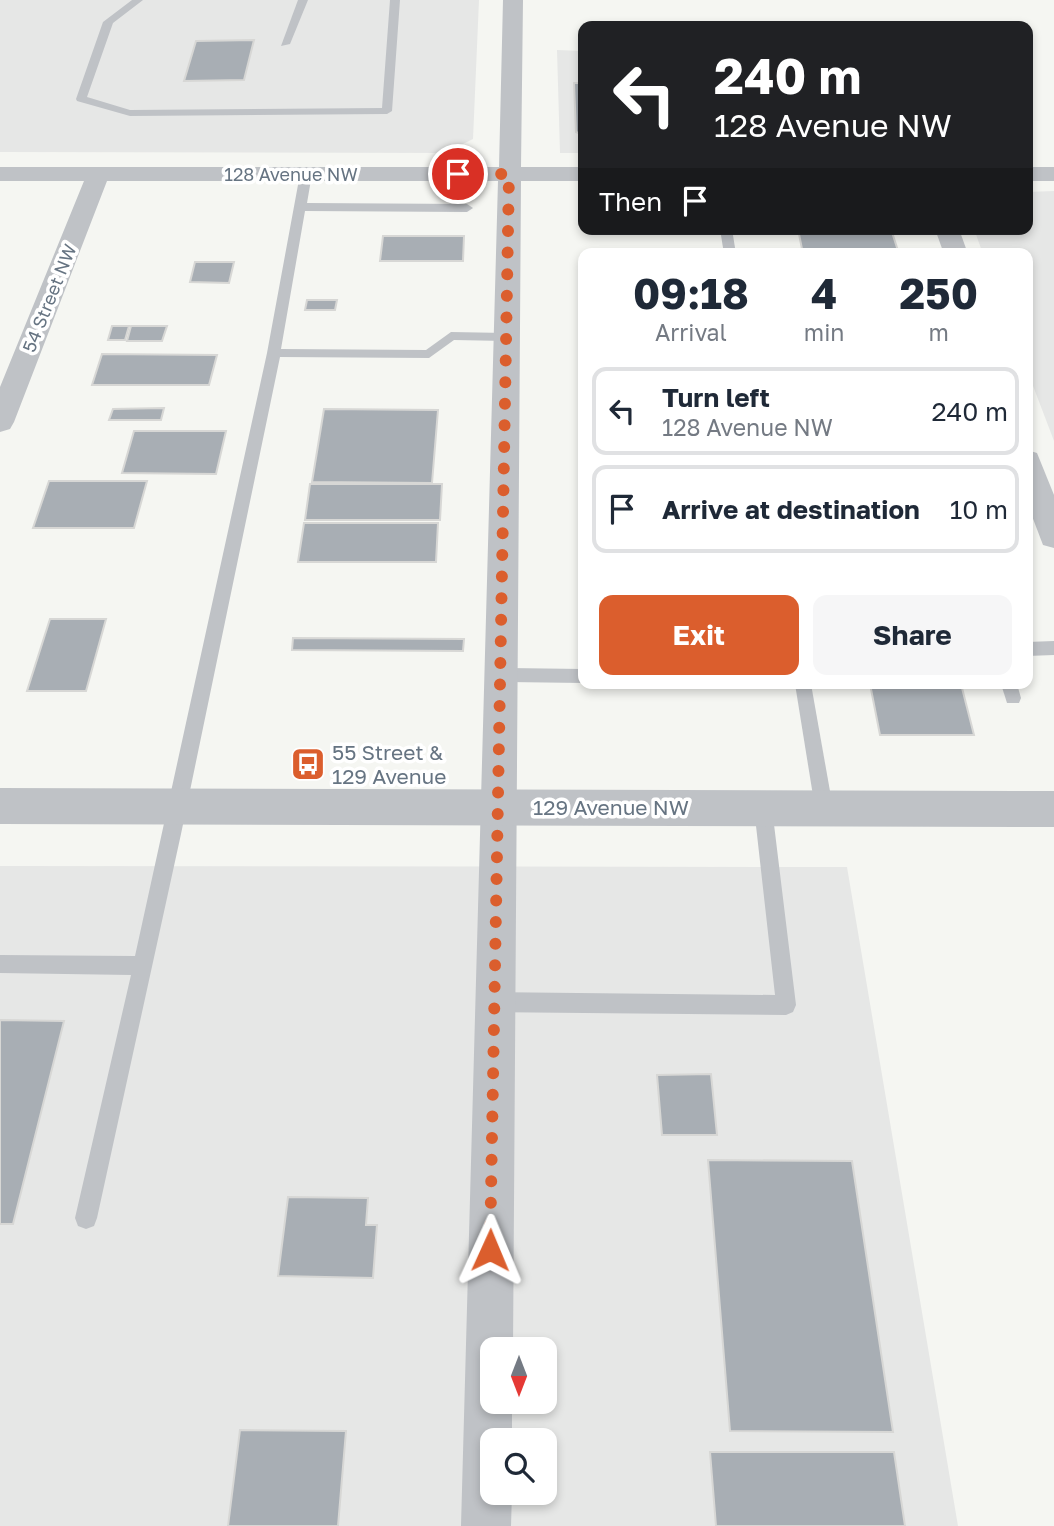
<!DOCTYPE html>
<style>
body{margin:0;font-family:"Golos Text",sans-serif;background:#f6f6f7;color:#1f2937;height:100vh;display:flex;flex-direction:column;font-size:26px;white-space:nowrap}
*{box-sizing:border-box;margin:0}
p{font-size:23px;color:#747a83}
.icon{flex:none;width:38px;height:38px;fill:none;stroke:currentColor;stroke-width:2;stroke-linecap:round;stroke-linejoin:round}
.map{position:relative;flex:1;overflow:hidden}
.panel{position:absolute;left:578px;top:248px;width:455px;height:441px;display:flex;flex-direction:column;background:#fff;border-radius:14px;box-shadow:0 4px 10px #0003}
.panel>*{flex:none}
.hud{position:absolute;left:578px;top:21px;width:455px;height:214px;border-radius:14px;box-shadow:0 4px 10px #0003;background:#202124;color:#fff;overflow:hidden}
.needle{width:46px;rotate:180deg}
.buttons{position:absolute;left:480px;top:1337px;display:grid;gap:14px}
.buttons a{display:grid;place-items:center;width:77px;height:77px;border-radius:14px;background:#fff;box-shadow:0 4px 10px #0003;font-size:35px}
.pin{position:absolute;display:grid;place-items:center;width:60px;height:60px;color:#fff;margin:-30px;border:4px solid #fff;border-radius:50%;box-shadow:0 2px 7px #0007}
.me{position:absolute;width:77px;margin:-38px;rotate:1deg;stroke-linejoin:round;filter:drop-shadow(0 0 5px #0008)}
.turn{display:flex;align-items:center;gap:24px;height:147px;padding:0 21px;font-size:32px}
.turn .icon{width:91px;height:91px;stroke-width:2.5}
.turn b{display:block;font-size:49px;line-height:60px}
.then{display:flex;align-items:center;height:66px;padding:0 21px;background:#0003;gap:14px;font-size:26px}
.eta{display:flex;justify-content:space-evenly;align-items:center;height:119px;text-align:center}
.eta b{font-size:42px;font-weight:700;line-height:49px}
.button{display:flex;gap:14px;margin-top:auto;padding:14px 21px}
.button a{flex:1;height:80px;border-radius:14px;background:#db5e2d;color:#fff;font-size:28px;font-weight:700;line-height:80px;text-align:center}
.button a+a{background:#f6f6f7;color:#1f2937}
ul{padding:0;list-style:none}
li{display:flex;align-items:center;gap:21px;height:88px;margin:0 14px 10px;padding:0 7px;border:4px solid #e0e1e3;border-radius:14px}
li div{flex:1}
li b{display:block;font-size:26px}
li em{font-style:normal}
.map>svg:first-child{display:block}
</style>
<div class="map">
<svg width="1054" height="1526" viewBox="0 0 1054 1526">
<rect width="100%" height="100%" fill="#f5f6f2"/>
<g fill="#e6e7e6" fill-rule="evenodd">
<path d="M0 0H479L473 139 445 153 0 152Z"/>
<path d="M557 50 583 51V153H560Z"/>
<path d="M1054 191V441L1027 370V254H983L974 229H1027V192Z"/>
<path d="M0 866 847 867 958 1526H0ZM492 1349H544V1402H492ZM492 1440H544V1493H492Z"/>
</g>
<g fill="#a8aeb4" stroke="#d7d7d5" stroke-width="2">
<path d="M254 40 244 80 184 81 196 41Z"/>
<path d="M574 83H583V135L576 132Z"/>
<path d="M785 229H891L899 254H803L799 234H786Z"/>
<path d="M383 236H464L463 261H380Z"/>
<path d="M195 262H234L229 283 190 282Z"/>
<path d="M307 300H337L335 310H305Z"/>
<path d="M112 326H129L125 340H108Z"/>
<path d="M131 326H167L162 341H127Z"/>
<path d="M580 341H583V427Z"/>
<path d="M102 354 217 355 209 385H92Z"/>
<path d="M164 408 161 420H109L113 409Z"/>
<path d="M324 409 438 410 432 483 312 482Z"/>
<path d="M134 431H226L216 474 122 473Z"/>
<path d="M49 481H147L134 528H33Z"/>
<path d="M310 484H442L440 520H305Z"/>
<path d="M304 523H438L436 562H298Z"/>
<path d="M50 619H106L86 691H27Z"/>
<path d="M293 638 464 639 463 651 292 650Z"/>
<path d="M870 684H961L974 735H880Z"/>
<path d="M0 1020 64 1021 13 1224H0Z"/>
<path d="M711 1074 717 1135H662L657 1075Z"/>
<path d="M708 1160 852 1161 893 1432 730 1431Z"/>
<path d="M288 1197 368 1198 366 1225H377L373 1278 278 1276Z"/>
<path d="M240 1430 346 1431 338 1526H228Z"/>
<path d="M710 1452H894L905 1526H716Z"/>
</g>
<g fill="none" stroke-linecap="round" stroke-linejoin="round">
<g fill="#bfc2c6" fill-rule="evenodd">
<path d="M132 0H143L113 23 87 97 130 110 382 108 390 0H400L392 111 387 114 130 116 77 101 76 99 103 22Z"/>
<path d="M298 0H308L290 44 281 46Z"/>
<path d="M306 171 312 174 307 203 467 204 473 208 467 212 305 211 281 349 426 350 451 332 506 333 513 337 506 341 454 340 429 358 280 357 181 834 97 1218 94 1226 86 1229 78 1226 75 1218 131 975 0 973V955L135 956 267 353 300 174Z"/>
<path d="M720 229H732L736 254H724Z"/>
<path d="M1054 641V655L1027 656V642Z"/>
<path d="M500 668 583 669V683L500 682 492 675Z"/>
<path d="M795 684H811L833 808 830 814 824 816 818 814 815 808Z"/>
<path d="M1001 684H1017L1021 698 1019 703H1007Z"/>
<path d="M763 800 769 802 772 808 796 1005 793 1012 786 1015 494 1012 487 1009 484 1002 487 995 494 992 775 995 754 808 757 802Z"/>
</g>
<g fill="#bfc2c6" fill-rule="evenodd">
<path d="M503 0H523L521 167H583V181H521L513 1349H492V1402H512V1440H492V1493H512L511 1526H461L498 181H107L14 422 10 429 0 432V387L84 181H0V167H499Z"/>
<rect x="1027" y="167" width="27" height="14"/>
<path d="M935 229H959L968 254H944Z"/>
<path d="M1027 450 1037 453 1054 495V548L1043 545 1027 503Z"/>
</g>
<path fill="#bfc2c6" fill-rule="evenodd" d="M0 788 1054 791V827L0 824Z"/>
</g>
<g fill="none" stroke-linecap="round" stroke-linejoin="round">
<path stroke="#db5e2d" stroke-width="12" stroke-dasharray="0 21.6" d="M458 174H509L490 1250"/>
</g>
<defs>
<g id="bus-square" transform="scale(1.75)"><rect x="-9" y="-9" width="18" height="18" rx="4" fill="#db5e2d" stroke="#fff"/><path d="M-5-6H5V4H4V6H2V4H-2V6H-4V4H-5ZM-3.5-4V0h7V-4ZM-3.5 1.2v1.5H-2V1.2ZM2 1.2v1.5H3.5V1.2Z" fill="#fff"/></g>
</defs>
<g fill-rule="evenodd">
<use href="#bus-square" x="308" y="764"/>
</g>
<g text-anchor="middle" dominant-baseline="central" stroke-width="7" stroke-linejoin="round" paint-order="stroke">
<g font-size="18" fill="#667482" stroke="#fff">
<text x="291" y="174">128 Avenue NW</text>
<text transform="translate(49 298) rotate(-68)">54 Street NW</text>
</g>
<g font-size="21" fill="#667482" stroke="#fff" text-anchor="start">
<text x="332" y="752">55 Street &amp;<tspan x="332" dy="24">129 Avenue</tspan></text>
</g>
<g font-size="21" fill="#667482" stroke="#fff">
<text x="611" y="807">129 Avenue NW</text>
</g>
</g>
</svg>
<div class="buttons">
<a><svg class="needle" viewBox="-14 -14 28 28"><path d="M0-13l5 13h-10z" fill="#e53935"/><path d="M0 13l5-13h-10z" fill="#747a83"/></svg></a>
<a><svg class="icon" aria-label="search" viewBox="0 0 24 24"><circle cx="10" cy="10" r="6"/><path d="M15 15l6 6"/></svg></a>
</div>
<div class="pin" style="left:458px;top:174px;background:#d93025"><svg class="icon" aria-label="arrive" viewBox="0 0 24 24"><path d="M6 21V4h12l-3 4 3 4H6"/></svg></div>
<svg class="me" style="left:490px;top:1250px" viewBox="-20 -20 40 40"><path d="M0-17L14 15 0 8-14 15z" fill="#db5e2d" stroke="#fff" stroke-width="4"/></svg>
<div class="hud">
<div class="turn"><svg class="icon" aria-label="left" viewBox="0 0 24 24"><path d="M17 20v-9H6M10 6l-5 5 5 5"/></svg><div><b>240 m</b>128 Avenue NW</div></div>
<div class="then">Then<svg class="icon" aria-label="arrive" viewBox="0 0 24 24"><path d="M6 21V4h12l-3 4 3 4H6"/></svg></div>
</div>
<section class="panel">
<div class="eta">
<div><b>09:18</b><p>Arrival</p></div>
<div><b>4</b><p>min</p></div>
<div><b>250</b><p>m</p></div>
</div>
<ul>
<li><svg class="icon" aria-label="left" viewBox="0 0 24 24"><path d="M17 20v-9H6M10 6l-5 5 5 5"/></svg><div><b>Turn left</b><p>128 Avenue NW</p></div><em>240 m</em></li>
<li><svg class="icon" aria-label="arrive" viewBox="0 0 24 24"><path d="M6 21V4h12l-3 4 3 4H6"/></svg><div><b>Arrive at destination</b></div><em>10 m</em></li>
</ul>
<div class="button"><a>Exit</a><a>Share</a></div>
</section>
</div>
